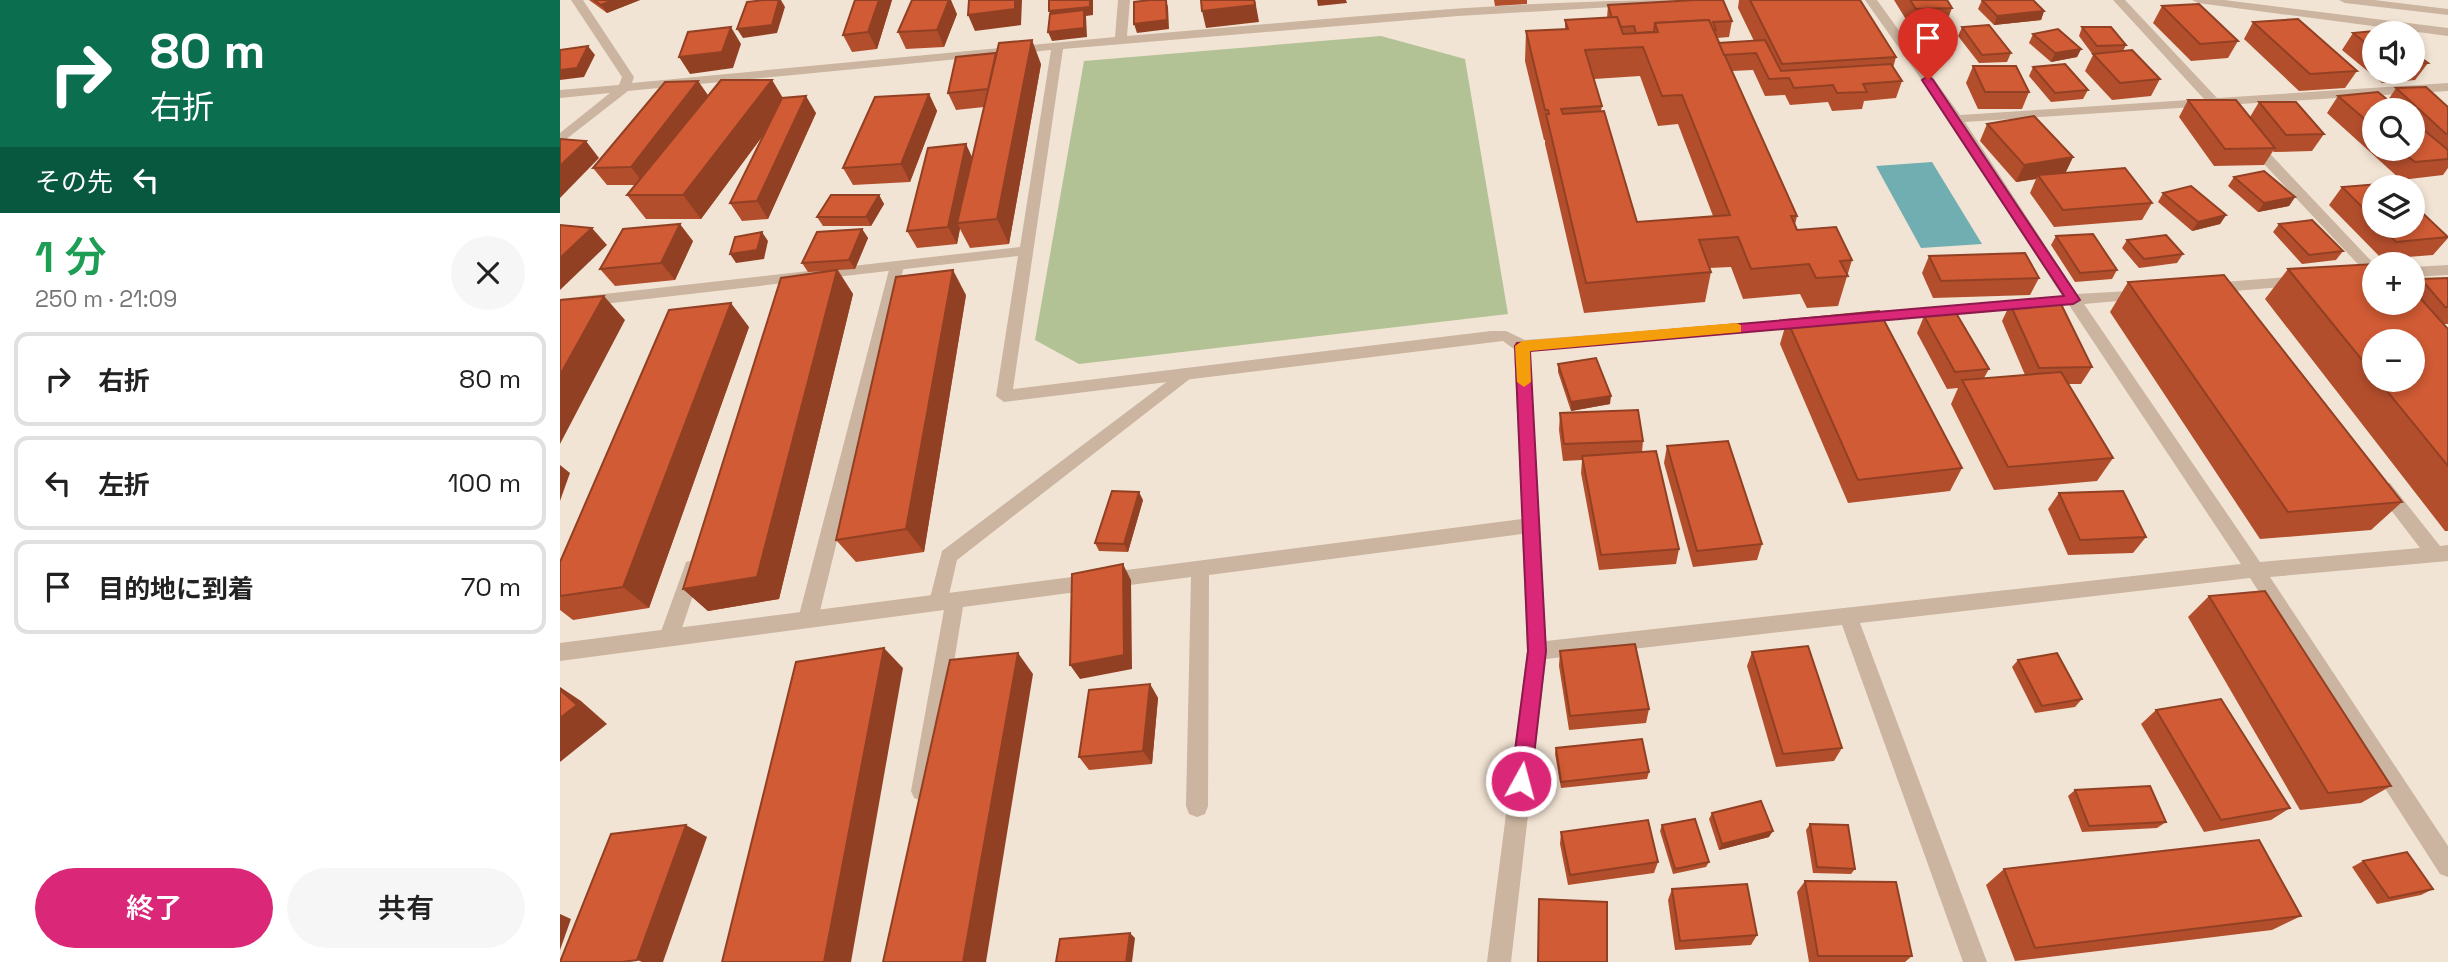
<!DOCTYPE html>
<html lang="ja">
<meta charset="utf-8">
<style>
body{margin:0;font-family:"Space Grotesk","Noto Sans JP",sans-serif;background:#f6f6f6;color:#222;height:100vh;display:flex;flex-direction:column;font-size:26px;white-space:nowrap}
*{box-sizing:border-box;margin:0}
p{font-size:23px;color:#767676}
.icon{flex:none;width:38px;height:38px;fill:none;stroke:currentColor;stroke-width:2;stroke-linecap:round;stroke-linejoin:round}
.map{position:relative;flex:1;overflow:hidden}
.panel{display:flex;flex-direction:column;background:#fff;width:560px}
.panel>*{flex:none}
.top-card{background:#0b6e4f;color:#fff;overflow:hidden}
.fabs{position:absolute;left:1802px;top:21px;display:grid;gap:14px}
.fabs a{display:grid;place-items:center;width:63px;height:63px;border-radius:50%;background:#fff;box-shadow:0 4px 10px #0003;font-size:35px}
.pin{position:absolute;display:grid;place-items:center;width:60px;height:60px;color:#fff;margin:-72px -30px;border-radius:50% 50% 50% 0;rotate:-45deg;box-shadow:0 0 7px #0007}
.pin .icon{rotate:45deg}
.me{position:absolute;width:77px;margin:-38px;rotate:7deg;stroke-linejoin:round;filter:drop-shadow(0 0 5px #0008)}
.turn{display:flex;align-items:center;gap:24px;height:147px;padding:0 35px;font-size:32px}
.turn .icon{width:91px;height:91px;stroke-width:2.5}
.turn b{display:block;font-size:49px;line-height:60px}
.then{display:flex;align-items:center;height:66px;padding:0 35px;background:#0003;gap:14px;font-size:26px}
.round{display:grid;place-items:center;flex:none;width:74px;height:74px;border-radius:37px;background:#f6f6f6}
.headline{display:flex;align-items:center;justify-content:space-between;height:119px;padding:0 35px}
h1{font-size:42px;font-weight:600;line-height:52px;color:#1e9e55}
.primary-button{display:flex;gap:14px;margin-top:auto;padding:14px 35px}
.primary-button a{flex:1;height:80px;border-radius:42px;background:#db2777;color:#fff;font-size:28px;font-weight:600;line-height:80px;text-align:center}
.primary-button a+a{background:#f6f6f6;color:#222}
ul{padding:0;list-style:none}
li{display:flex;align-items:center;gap:21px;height:94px;margin:0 14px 10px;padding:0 21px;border:4px solid #e0e0e0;border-radius:14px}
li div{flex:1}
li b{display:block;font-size:26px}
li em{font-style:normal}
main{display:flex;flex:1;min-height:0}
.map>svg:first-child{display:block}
</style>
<main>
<section class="panel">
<div class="top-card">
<div class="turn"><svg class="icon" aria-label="right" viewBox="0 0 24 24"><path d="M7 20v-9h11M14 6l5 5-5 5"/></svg><div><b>80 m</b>右折</div></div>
<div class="then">その先<svg class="icon" aria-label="left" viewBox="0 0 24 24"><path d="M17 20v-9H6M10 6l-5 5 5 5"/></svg></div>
</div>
<div class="headline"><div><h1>1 分</h1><p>250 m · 21:09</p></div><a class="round"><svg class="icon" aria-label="close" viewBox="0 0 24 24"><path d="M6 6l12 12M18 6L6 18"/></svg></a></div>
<ul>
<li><svg class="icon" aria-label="right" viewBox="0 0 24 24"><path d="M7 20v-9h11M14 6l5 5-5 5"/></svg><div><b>右折</b></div><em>80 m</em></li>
<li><svg class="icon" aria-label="left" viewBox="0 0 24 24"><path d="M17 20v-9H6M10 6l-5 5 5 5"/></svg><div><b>左折</b></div><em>100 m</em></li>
<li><svg class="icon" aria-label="arrive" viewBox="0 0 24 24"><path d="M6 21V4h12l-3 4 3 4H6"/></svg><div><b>目的地に到着</b></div><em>70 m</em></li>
</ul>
<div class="primary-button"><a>終了</a><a>共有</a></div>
</section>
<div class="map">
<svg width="1888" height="962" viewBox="0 0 1888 962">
<rect width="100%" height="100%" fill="#f2e4d4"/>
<path fill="#b2c294" d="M821 36 905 59 948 314 519 364 475 340 524 61Z"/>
<path fill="#71aeb1" d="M1372 162 1422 244 1361 248 1316 166Z"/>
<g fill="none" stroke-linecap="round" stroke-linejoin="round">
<g fill="#cbb4a0" fill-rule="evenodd">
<path d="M337 261 344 266 258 619 255 625 248 627 241 625 238 619 330 266Z"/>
<path d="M625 368 633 374 631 378 397 560 386 608 379 610 372 608 369 602 382 551Z"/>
<path d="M133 560 140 562 142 568 119 637 116 643 109 646 102 643 99 637 124 568 126 562Z"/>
</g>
<g fill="#cbb4a0" fill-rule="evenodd">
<path d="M11 0H23L74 77 72 83 555 37 558 0H570L567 36C753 21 939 0 1126 0L1120 3 898 16 503 49 453 389 931 331H946L965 340 1255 318 1258 322 1250 327 970 351 986 641 1681 564 1509 305 1294 322 1291 318 1294 314 1299 313 1502 296 1390 120 1305 0H1317L1400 115 1644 99 1553 0H1565L1657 98 1888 83V91L1664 105 1663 111 1659 112 1650 106 1405 122 1517 294 1586 290 1589 294 1586 298 1581 299 1524 304 1700 562 1860 548 1818 493 1815 488 1818 483H1830L1880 546 1888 545V561L1710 577 1888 846V877L1880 874 1690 578 1300 623 1427 962H1403L1282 625 986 659 951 962H927L967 651 962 534 649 575 648 806 645 814 637 817 629 814 626 806 631 577 403 607 373 791 370 798 362 801 354 798 351 791 384 610 0 661V643L962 519 954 349 943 341 444 402 436 396 458 256 0 309V299L460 247 491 50 68 91 0 144V133L50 93 0 98V90L59 85 62 77Z"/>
<path d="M1693 140 1698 141 1815 265V279L1810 277 1688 147V141Z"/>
<path d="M1888 265V275L1853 277V267Z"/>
<path d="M1741 276 1746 277 1748 281 1746 285 1651 293 1644 288 1651 283Z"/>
</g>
<g fill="#cbb4a0" fill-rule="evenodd">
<path d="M1632 0H1664L1888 28V36L1638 3Z"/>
<path d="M1779 0H1814L1888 9V15L1785 3Z"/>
</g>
</g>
<g fill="#b34e2d" fill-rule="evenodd">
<path d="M29 0H80L47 13Z"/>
<path d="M295 0H332L317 49 292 52 283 35Z"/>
<path d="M934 0H967V4L935 6Z"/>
<path d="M1179 0H1300L1336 57 1333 68 1342 81 1336 98 1304 101 1302 109 1272 111 1268 102 1230 105 1225 95 1205 96 1193 70 1172 71 1237 216 1235 225 1237 230 1292 260 1278 306 1247 308 1240 294 1183 299 1171 267 1149 268 1151 272 1145 302 1024 313 985 144V140H984L965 61 966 31 1005 29V20L1047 18 1048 5 1172 21 1169 37 1157 38 1159 43 1194 41 1178 8ZM1080 76 1098 126 1118 124 1153 216 1077 222 1041 111 1042 106 1034 79Z"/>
<path d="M1334 0H1387L1392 8 1386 24 1350 26Z"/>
<path d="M1422 0 1484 11 1481 20 1434 25 1418 9Z"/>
<path d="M1602 6 1678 41 1668 58 1631 61 1593 23Z"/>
<path d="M397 14 384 47 346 49 338 32Z"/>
<path d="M1693 22 1797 71 1785 88 1739 91 1684 39Z"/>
<path d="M1402 27 1451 53 1447 62 1419 63 1398 36Z"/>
<path d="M1522 27 1566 45 1563 51 1600 79 1591 96 1552 100 1525 71 1533 55 1519 36Z"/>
<path d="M1793 33H1815V72H1853V52L1868 63 1855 80 1822 83 1782 50Z"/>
<path d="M1473 34 1521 49 1517 57 1491 62 1469 43Z"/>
<path d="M481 64 449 244 410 248 400 229 397 244 357 248 347 231 413 157 424 107 396 110 388 93Z"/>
<path d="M1413 66 1469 92 1462 109H1418L1406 83Z"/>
<path d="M1473 67 1528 90 1523 99 1491 102 1469 76Z"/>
<path d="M212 80 223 98 256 113 208 219 182 221 170 203 205 133 141 219H86L67 195 75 185H47L33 168 138 81 148 96Z"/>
<path d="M1836 88 1888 107V168L1883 175 1841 180 1767 113 1778 96 1828 100ZM1815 110H1853V149H1815Z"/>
<path d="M369 94 377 111 350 182 293 185 283 168Z"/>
<path d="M1628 100 1690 117 1699 102 1764 134 1752 151 1714 152 1713 151 1704 165 1654 166 1619 117Z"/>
<path d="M1427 124 1513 157 1505 173 1592 203 1582 220 1494 227 1470 193 1476 179 1456 182 1420 141Z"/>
<path d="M1674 177 1735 197 1729 206 1698 212 1668 186Z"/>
<path d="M1782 187H1815V226H1853L1888 238 1873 255 1822 259 1769 205Z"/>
<path d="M1603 193 1666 215 1660 224 1632 231 1598 202Z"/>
<path d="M319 195 324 204 311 226H263L257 217Z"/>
<path d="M1719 224 1783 251 1776 260 1742 264 1713 232Z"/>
<path d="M302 229 308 238 295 269 278 270 293 294 219 599 148 611 123 589 271 271 248 272 242 263Z"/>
<path d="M1496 236 1557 270 1552 279 1515 282 1491 245Z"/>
<path d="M1567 240 1623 254 1617 263 1579 268 1562 248Z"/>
<path d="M133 241 115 280 55 286 40 269Z"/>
<path d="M1369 256 1479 278 1470 295 1373 298 1362 273Z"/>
<path d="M1728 269 1853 303V288L1861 279 1888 278V324H1884L1888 329V531H1885L1705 299ZM1815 341 1853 380H1815Z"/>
<path d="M1568 282 1842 502 1811 530 1700 539 1550 312Z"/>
<path d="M406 295 364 552 296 562 276 540Z"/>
<path d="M1450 304 1532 367 1521 384H1508L1553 458 1537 481 1434 490 1391 404 1398 388 1387 389 1357 333 1364 316 1429 369 1424 378 1465 375 1442 321Z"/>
<path d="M1227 320 1402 468 1390 491 1288 503 1220 344Z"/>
<path d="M189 327 89 608 13 620 0 610V562Z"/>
<path d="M998 364 1050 404 1011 411 998 372Z"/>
<path d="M1000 413 1083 441 1082 452 1119 549 1116 564 1039 570 1021 473 1022 460 1003 461 999 430Z"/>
<path d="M1107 446 1202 544 1197 560 1133 567 1104 463Z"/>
<path d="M1499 493 1586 537 1573 553 1508 555 1488 509Z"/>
<path d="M583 500 568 552 539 551 535 543Z"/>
<path d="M1649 596 1831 786 1801 803 1740 810 1628 617Z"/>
<path d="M1000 651 1089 709 1086 723 1009 730 999 666Z"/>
<path d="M1192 652 1282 748 1274 761 1216 767 1187 666Z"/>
<path d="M1458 660 1522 699 1515 707 1475 713 1452 667Z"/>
<path d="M590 684 598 698 592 764 529 770 519 757Z"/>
<path d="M1596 710 1730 808 1711 820 1644 832 1581 724Z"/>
<path d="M996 748 1089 772 1087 779 1001 788 995 754Z"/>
<path d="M1515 790 1606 822 1597 828 1522 832 1508 796Z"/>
<path d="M1152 813 1209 837 1159 850 1149 819Z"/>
<path d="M1250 824 1295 869 1291 874 1253 873 1246 830Z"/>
<path d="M1102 825 1149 862 1146 867 1113 874 1100 831Z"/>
<path d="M1001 832 1098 862 1094 873 1008 885 1000 844Z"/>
<path d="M1803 861 1873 889 1861 895 1817 904 1792 867Z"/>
<path d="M1444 869 1741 916 1712 930 1455 961 1426 885Z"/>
<path d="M1245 881 1352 956 1345 962H1249L1237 892Z"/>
<path d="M1112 889 1197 935 1191 945 1115 950 1108 900Z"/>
</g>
<g fill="#924024">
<path d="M53 0H80L47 13 41 5Z"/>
<path d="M219 0H221L225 7 217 33 183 38 177 29Z"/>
<path d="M319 0H332L317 49 308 32Z"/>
<path d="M389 0H391L397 14 384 47 377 30Z"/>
<path d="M455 0H462L461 25 415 31 408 15Z"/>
<path d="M530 0H533V15L526 16 527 37 492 41 488 32 492 20 489 11Z"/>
<path d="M606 0 608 7 609 29 577 33 574 24Z"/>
<path d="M695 0 699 22 646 28 642 11Z"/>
<path d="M757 0H786L787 3 758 6Z"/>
<path d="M1484 11 1481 20 1434 25 1437 16Z"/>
<path d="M171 27 181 44 173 68 130 74 119 57Z"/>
<path d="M472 40 481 64 449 244 437 219Z"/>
<path d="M28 46 35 55 24 77 0 80V70Z"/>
<path d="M1521 49 1517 57 1491 62 1495 53Z"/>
<path d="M212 80 226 104 141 219 123 195Z"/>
<path d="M138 81 150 98 84 184 71 167Z"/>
<path d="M369 94 377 111 350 182 341 164Z"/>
<path d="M246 96 256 113 208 219 197 201Z"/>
<path d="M26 141 39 158 0 198V166Z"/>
<path d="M406 144 414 161 397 223 400 228 397 244 388 227Z"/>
<path d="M1513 157 1505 174 1478 175 1476 179 1456 182 1464 165Z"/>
<path d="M319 195 324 204 311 226 306 217Z"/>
<path d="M1735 197 1729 206 1698 212 1704 203Z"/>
<path d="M1666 215 1660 224 1632 231 1638 222Z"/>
<path d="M120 224 133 241 115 280 101 263Z"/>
<path d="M32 228 47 245 0 290V258Z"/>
<path d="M302 229 308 238 295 269 289 260Z"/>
<path d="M202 232 208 241 204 259 176 263 170 254Z"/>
<path d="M277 270 293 294 219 599 148 611 123 589Z"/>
<path d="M393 270 406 295 364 552 346 529Z"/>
<path d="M44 296 65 320 0 444V375Z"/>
<path d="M171 303 189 327 89 608 63 587Z"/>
<path d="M1051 396 1050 404 1011 411V402Z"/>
<path d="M0 465 10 473 0 501Z"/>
<path d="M579 492 583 500 568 552 564 544Z"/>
<path d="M563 564 571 580 572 669 520 679 510 665Z"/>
<path d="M324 648 343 668 291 962H264Z"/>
<path d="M458 653 473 674 426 962H403Z"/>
<path d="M590 684 598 698 592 764 583 751Z"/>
<path d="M0 687 21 701 47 724 0 762Z"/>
<path d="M126 825 147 837 103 962H82L77 960Z"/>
<path d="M1213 831 1209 837 1159 850 1162 844Z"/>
<path d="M0 914 11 919 0 950Z"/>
<path d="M570 933 575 938 572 962H566Z"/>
</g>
<g fill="#d05b34" stroke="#924024" stroke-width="2" fill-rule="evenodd">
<path d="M34 0H53L41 5Z"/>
<path d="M205 0H219L212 25 177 29 187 2Z"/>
<path d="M295 0H319L308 32 283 35Z"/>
<path d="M352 0H389L377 30 338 32Z"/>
<path d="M409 0H455V9L408 15Z"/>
<path d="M489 0H530V7L489 11Z"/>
<path d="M589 0H606L607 20 574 24V2Z"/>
<path d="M641 0H694L695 5 642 11Z"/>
<path d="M1135 0H1163L1172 21 1153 22 1156 30H1153L1149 20 1095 23 1094 32 1076 33 1074 26 1061 27 1057 17 1052 18 1048 5Z"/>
<path d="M1190 0H1300L1336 57 1222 64Z"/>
<path d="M1350 0H1387L1392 8 1356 9Z"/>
<path d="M1422 0H1473L1484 11 1437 16Z"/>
<path d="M1639 4 1678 41 1640 44 1602 6Z"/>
<path d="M524 10V28L488 32 490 14Z"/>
<path d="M1057 17 1063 34 1098 32 1095 23 1149 20 1237 216H1231L1237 230 1276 227 1292 260 1280 261 1288 276 1256 278 1249 264 1191 269 1178 237 1139 240 1151 272 1026 283 986 114H989L988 110H985L966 31 1008 29 1005 20ZM1083 47 1102 96 1122 95 1170 215 1077 222 1044 111 1003 114 1001 109 1042 106 1025 50Z"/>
<path d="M1738 19 1797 71 1750 74 1693 22Z"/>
<path d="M1429 25 1451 53 1422 55 1402 27Z"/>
<path d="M171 27 162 52 119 57 128 32Z"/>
<path d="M1522 27H1551L1566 45 1537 46Z"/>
<path d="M1498 29 1521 49 1495 53 1473 34Z"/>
<path d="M1825 30 1829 33H1815V50L1793 33Z"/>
<path d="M472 40 437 219 397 223 439 43Z"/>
<path d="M1205 40 1221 71 1331 64 1342 81 1303 84 1307 92 1277 93 1273 85 1234 88 1229 78 1209 79 1196 53 1164 55 1159 43Z"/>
<path d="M28 46 17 68 0 70V50Z"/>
<path d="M1572 50 1600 79 1560 83 1533 54Z"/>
<path d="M1853 52 1868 63 1853 64Z"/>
<path d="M436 53 428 89 388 93 396 57Z"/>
<path d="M1505 64 1528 90 1495 93 1473 67Z"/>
<path d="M1413 66H1456L1469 92H1425Z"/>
<path d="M161 80H212L123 195H67Z"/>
<path d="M138 81 71 167 33 168 105 82Z"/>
<path d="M1866 87 1888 107V134H1886L1836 88Z"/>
<path d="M1818 92 1840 110H1815V128L1778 96Z"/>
<path d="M369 94 341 164 283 168 315 97Z"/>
<path d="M246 96 197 201 170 203 222 98Z"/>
<path d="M1628 100H1676L1715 148 1665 149Z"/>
<path d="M1699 102H1736L1764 134 1726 135Z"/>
<path d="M1474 116 1513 157 1464 165 1427 124Z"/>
<path d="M1853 121 1888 150V159L1855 162 1839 149H1853Z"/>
<path d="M0 139 26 141 0 166Z"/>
<path d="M406 144 388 227 347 231 368 148Z"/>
<path d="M1565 168 1592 203 1503 210 1478 175Z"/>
<path d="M1704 171 1735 197 1704 203 1674 177Z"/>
<path d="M1832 183 1836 187H1815V220L1782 187Z"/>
<path d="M1631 186 1666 215 1638 222 1603 193Z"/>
<path d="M271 195H319L306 217H257Z"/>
<path d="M1853 204 1888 237 1836 242 1821 226H1853Z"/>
<path d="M1752 220 1783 251 1749 255 1719 224Z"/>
<path d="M120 224 101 263 40 269 63 229Z"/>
<path d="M0 225 32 228 0 258Z"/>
<path d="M302 229 289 260 242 263 257 232Z"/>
<path d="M202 232 197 250 170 254 175 237Z"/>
<path d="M1533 234 1557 270 1520 273 1496 236Z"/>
<path d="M1606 235 1623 254 1584 259 1567 240Z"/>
<path d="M1465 253 1479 278 1381 281 1369 256Z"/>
<path d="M1815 264V303H1853V290L1888 329V466L1818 380H1853V341H1815V376L1728 269Z"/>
<path d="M277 270 197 577 123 589 221 278Z"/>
<path d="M393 270 346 529 276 540 336 277Z"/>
<path d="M1664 275 1842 502 1728 512 1568 282Z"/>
<path d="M1888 278V307H1885L1861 279Z"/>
<path d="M44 296 0 375V300Z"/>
<path d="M171 303 63 587 0 596V562L109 310Z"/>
<path d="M1450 304H1501L1532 367 1479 368Z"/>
<path d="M1319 311 1402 468 1298 480 1227 320Z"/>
<path d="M1396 313 1429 369 1395 372 1364 316Z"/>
<path d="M1036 358 1051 396 1011 402 998 364Z"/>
<path d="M1501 372 1553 458 1448 467 1402 380Z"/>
<path d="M1078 410 1083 441 1004 444 1000 413Z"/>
<path d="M1168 441 1202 544 1137 551 1107 446Z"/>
<path d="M1096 451 1119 549 1041 555 1022 456Z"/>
<path d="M552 491 579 492 564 544 535 543Z"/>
<path d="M1563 491 1586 537 1520 540 1499 493Z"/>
<path d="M563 564 564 655 510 665 512 574Z"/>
<path d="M1705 591 1831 786 1768 793 1649 596Z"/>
<path d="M1075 644 1089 709 1010 716 1000 651Z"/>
<path d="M1248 646 1282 748 1223 754 1192 652Z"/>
<path d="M324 648 264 962H162L236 662Z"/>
<path d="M458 653 403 962H323L390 660Z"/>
<path d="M1497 653 1522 699 1482 706 1458 660Z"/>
<path d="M590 684 583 751 519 757 529 690Z"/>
<path d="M0 690 17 705 0 718Z"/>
<path d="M1661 699 1730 808 1661 820 1596 710Z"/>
<path d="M1082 739 1089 772 1001 782 996 748Z"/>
<path d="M1590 786 1606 822 1529 826 1515 790Z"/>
<path d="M1201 801 1213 831 1162 844 1152 813Z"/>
<path d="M1135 819 1149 862 1115 869 1102 825Z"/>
<path d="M1088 820 1098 862 1010 875 1001 832Z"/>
<path d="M1250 824 1288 825 1295 869 1257 867Z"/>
<path d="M126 825 77 960 62 962H0L51 834Z"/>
<path d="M1699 840 1741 916 1475 948 1444 869Z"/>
<path d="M1847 852 1873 889 1829 898 1803 861Z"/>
<path d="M1245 881 1336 882 1352 956H1258Z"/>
<path d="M1187 884 1197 935 1120 941 1112 889Z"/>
<path d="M979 899 1047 902V962H978Z"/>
<path d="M570 933 566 962H496L500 939Z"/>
</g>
<path fill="#db2777" stroke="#8e194d" stroke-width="2" d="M1368 76 1373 80 1520 300 1513 304 970 351 986 651 971 781 968 787 961 790 954 787 951 781 968 651 955 346 957 343 1504 296 1362 80Z"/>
<path fill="#f59e0b" d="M1176 323 1181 325V332L970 351 971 382 964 387 957 382 955 346 962 341Z"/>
</svg>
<div class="fabs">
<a><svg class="icon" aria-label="sound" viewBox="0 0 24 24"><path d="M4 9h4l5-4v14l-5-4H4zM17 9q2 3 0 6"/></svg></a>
<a><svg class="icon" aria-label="search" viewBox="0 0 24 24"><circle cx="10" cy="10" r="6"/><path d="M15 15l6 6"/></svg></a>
<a><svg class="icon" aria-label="layers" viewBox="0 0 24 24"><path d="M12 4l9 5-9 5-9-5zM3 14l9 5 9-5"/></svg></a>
<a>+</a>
<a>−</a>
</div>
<div class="pin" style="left:1368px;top:80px;background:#d93025"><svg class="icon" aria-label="arrive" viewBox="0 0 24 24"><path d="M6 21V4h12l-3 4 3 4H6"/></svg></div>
<svg class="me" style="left:961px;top:781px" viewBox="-20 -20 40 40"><circle r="17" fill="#db2777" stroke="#fff" stroke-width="3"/><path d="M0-11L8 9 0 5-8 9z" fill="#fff"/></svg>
</div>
</main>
